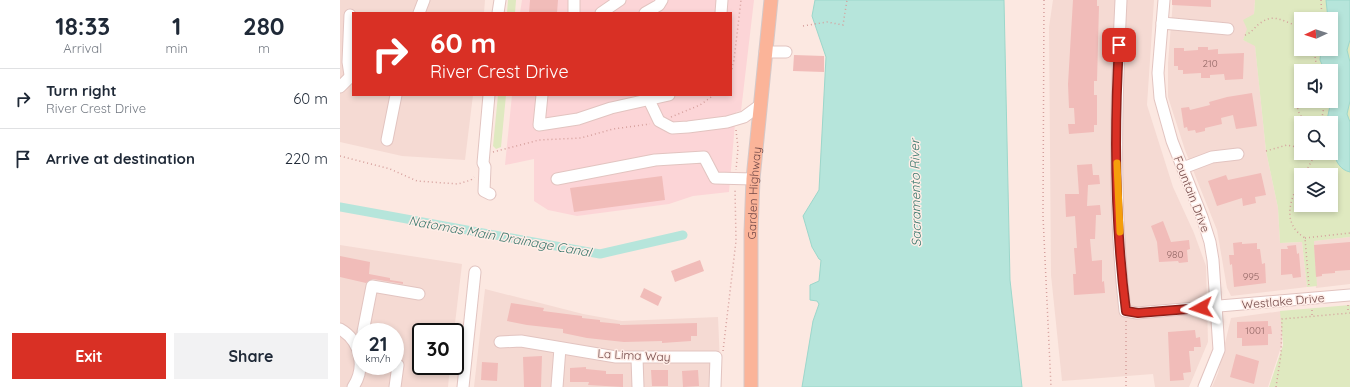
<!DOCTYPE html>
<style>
body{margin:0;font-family:Quicksand,sans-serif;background:#f2f2f3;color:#1f2937;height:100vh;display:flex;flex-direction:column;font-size:15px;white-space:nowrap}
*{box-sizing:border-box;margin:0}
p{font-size:13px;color:#747a83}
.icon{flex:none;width:22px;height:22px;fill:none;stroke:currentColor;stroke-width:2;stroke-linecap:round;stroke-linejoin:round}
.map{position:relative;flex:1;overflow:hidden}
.side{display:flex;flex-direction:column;background:#fff;width:340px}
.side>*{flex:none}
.top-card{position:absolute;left:12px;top:12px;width:380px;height:84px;border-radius:0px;box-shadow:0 2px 6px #0003;background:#d93025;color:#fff;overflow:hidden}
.needle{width:26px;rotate:266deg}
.fabs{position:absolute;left:954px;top:12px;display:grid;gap:8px}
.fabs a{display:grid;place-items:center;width:44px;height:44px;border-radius:0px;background:#fff;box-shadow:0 2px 6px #0003;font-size:20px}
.speed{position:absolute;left:12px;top:323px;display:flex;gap:8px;font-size:20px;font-weight:700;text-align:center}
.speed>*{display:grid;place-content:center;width:52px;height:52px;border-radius:50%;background:#fff;box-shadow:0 2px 6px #0003;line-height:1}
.speed small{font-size:10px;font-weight:400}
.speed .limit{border:2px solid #111;border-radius:6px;background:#fff;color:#111}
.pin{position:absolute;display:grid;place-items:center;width:34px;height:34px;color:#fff;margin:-17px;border-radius:8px;box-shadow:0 2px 6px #0006}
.me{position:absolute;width:44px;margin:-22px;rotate:265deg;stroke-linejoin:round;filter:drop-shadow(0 0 3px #0008)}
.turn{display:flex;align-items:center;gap:14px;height:84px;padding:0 12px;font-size:18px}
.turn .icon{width:52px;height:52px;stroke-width:2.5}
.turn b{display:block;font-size:28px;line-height:34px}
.eta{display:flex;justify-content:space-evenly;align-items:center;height:68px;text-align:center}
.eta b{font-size:24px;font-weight:800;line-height:28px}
.cta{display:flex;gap:8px;margin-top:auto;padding:8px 12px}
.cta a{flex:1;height:46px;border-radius:0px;background:#d93025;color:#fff;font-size:16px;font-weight:800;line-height:46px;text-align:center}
.cta a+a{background:#f2f2f3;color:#1f2937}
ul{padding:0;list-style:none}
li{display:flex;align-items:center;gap:12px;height:60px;padding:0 12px;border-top:1px solid #e0e1e3}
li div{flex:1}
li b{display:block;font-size:15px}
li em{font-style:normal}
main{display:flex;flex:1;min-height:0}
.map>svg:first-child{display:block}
</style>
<main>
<section class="side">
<div class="eta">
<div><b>18:33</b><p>Arrival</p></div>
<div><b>1</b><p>min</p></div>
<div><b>280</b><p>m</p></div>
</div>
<ul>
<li><svg class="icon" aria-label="right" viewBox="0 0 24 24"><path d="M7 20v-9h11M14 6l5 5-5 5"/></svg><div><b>Turn right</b><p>River Crest Drive</p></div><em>60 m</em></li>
<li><svg class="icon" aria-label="arrive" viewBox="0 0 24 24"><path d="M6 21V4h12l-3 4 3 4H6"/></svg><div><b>Arrive at destination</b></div><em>220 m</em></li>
</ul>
<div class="cta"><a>Exit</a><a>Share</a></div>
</section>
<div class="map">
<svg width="1010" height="387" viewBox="0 0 1010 387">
<rect width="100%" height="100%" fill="#fce8e1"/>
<g fill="#f5dad3" fill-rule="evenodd">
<path d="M0 0H145L144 13H13V95H133L125 160 62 156 0 142Z"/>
<path d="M713 0H814L807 105 833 187 854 233 866 266 868 342 849 387H815L813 374 722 381 711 275 709 27Z"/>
<path d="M833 0H915L914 14 903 40 915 45 926 151 938 208 940 243 962 242 967 287 891 296 887 288 877 230 845 150 828 97V63Z"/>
<path d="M1010 237V284L976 288 973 241Z"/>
<path d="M0 245 122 264 114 332H81V366H110L108 387H0ZM21 332H55V366H21Z"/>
<path d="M145 289 243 314 282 321 378 317 381 387H134Z"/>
<path d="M942 311V344L928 387H872L878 373 891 318Z"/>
</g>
<path fill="#fcd5d7" d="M182 0H414L401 111 396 112 389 192 353 196 329 204 237 216 208 210 194 201V159L165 165 172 95H391V13H180Z"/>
<g fill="#dfe9c0" fill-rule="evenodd">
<path d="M168 0H176L175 13H167Z"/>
<path d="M915 0H1010V237L974 241 977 286 967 287 962 242 940 243 938 208 926 151 915 46 903 40 907 29 903 20 914 14ZM961 19H991V49H961ZM961 71H991V101H961ZM961 123H991V153H961ZM961 175H991V205H961Z"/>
<path d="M158 95H166L161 147 156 149 153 146Z"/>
<path d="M1010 305V387H929L943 345 940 311Z"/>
</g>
<g fill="#b6e5db" stroke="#9cd7cb">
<path d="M475 0H664L670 280 682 387H462L473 321 479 304 477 301 470 300V285L479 281 481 260 479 259 472 247 463 216 479 190 486 57 472 16Z"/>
<path d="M986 0H1010V40L1007 50 1010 62V101L1007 114 1010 122V172C991 168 991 139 991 123L987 120 992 96 991 71H985L980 60 981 49H991V19H988Z"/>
</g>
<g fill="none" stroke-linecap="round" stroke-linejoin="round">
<path stroke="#b6e5db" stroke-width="9" d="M0 207 260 254 343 235"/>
</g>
<g fill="#f1bcb9">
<path d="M190 0H218L217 13H189Z"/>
<path d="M733 0H757V6H759L757 81H754V95H757V125H754V132L729 134 728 124H735L734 108H729L728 84Z"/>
<path d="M832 0H871V7L832 5Z"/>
<path d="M858 47H868V50L878 49V54L904 53 903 79 885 80 884 74 870 75V78H861V73L843 74V70H838V66H834V48H844V51L858 50Z"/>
<path d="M454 55 484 56V72L453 71Z"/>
<path d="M912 93 917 126 896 129 893 115 881 118 882 124 865 128V131L856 133 855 130 848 131 847 127 844 128 841 108 849 107 850 110 870 105 869 102 887 97Z"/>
<path d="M752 164 753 175H759L760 184 748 185 747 206 760 205 761 215H756L755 239H750L752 261 762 260V282L764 281 765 293 734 295 733 274H736L734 248H737L735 216 726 217 725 194H739L737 165Z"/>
<path d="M921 173 926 195 915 197 916 203 903 206 902 198 877 206 868 181 886 175 888 180Z"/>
<path d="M322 176 325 200 234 212 230 188Z"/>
<path d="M823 221 831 242 849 240 850 249 847 250 848 262 839 263 838 261 819 262 817 242 811 226Z"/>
<path d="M902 242V244L917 243V249H920L922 264 925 263 926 283 894 287 892 264 890 265 889 255H894L893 243Z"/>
<path d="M1010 242V270L995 271V273L982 274V276L976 277 974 245Z"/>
<path d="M956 245 957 254 959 253 961 277 953 278 952 274 941 275V249H948L947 246Z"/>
<path d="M0 256 30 262 29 274 50 278V280L63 282V284L33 279 26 283 0 277Z"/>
<path d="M360 260 364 271 335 282 331 271Z"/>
<path d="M304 288 322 297 318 306 300 297Z"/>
<path d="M171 303 204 308 203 311 242 316V318L260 320V322L280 324V325L357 323V336H351V341L322 343V341L284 342 247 338 223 333V329L187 325 167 321Z"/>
<path d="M928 321V326H931L932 334H928V345L902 346V338H897V322Z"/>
<path d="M855 330 856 338 860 337 861 347H854V351H849L851 372 843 373 844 380 830 381 828 332Z"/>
<path d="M896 354 919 361 914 384 890 377Z"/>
<path d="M202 356 201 387H184L183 357Z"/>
<path d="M142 362 158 363 157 381 141 380Z"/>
<path d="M246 367V369L266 371V374H283V387L248 385 249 382H230V368Z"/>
<path d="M311 370H328V386H312Z"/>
<path d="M358 370 359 386 343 387 342 371Z"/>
</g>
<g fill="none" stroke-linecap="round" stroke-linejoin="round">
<g stroke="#e2c4c0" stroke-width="13">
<g id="minor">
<path d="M781 0C776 104 773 208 785 311L797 313 1010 295"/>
<path d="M824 0 818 73 820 98 832 141 862 217 870 242 873 260 879 350 864 387"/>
<path d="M79 13 84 0"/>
<path d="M158 13 160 0"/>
<path d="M234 13V0"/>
<path d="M261 13 280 0"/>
<path d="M305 13 319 5 322 0"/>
<path d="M381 13 382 0"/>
<path d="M822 23 888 29"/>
<path d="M425 52H446"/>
<path d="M10 75 8 62 10 15"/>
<path d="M0 87 13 74"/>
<path d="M149 95 143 163 145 167 144 191 150 194"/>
<path d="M202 95 199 125 238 119 271 108 329 95"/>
<path d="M309 100 319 121 332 128 348 127 387 122 404 117 419 106"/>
<path d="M47 140 56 95"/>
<path d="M843 168 872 157 898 154"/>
<path d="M217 179 315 160 364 157 375 178 413 179"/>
<path d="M0 329C21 341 26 368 13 387"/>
<path d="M23 332 32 286 79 294"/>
<path d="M160 342 181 341 276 357H376L375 387"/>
<path d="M297 358 298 387"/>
<path d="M55 387 58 365"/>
<path d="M123 387 135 272"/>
<path d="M217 387 220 348"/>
</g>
</g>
<g stroke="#d5c8c8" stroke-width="15">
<g id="major">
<path id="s1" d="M411 387V232L413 179 431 0"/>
</g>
</g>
<g stroke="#d59f9c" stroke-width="1.5" stroke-dasharray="1 3" stroke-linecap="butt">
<path d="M704 0 703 216 711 387"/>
<path d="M981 0 982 19"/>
<path d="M977 19H982"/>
<path d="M463 26 487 22 503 25 507 0"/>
<path d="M905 35C912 33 916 25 922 22 936 12 947 25 961 26"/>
<path d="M976 49 975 59 979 71"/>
<path d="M391 73 394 60 401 0"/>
<path d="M961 85C953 96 956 119 970 123"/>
<path d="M331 117 360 105 374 95"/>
<path d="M981 123 985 101"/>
<path d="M396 130 398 148 396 170"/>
<path d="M926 151 947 145 961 148"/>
<path d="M153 152 199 140 241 138 273 129 310 124"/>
<path d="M0 156 50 169 77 181 118 184 131 180 134 177"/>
<path d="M964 175 976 153"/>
<path d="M961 180C949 200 942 224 965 238L969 287"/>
<path d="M965 238 1010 233"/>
<path d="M1008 305V313"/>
<path d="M972 310V316"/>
<path d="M786 321V387"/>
<path d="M383 351 396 241 395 188"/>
<path d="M936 387 941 354 942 319 1010 313"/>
</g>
<use href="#minor" stroke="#fff" stroke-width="11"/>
<use href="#major" stroke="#fbb499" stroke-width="13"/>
</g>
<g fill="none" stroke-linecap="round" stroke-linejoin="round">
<g stroke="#8d1f18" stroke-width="10">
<path id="route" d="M779 45C774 132 775 225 786 311L798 313 861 308"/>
</g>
<use href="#route" stroke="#d93025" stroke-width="7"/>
<path stroke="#f59e0b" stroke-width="7" d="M777 163 780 232"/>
</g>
<g text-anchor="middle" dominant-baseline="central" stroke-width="3" stroke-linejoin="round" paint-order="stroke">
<g font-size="10" fill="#926664">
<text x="870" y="63">210</text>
<text x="835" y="254">980</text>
<text x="911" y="276">995</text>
<text x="915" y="330">1001</text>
</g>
<g font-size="12" fill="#734948" stroke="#ffede7">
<text stroke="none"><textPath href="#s1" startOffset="194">Garden Highway</textPath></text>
<text transform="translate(852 194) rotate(69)">Fountain Drive</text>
<text transform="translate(943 301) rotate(-5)">Westlake Drive</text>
<text transform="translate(294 355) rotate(3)">La Lima Way</text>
</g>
<g font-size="13" font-style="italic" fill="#3c786d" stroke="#ffede7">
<text transform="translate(575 193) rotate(-91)">Sacramento River</text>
<text transform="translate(160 236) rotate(10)">Natomas Main Drainage Canal</text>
</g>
</g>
</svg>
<div class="fabs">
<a><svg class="needle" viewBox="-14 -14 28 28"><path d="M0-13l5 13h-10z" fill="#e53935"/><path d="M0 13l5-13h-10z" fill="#747a83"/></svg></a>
<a><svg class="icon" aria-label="sound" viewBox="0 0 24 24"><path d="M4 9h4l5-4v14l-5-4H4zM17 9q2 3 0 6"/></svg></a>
<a><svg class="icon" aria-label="search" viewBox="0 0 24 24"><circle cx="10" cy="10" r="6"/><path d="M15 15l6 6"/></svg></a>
<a><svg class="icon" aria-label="layers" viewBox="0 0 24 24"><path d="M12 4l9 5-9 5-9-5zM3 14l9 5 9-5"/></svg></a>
</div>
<div class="speed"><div>21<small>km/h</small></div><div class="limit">30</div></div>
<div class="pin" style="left:779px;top:45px;background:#d93025"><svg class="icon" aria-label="arrive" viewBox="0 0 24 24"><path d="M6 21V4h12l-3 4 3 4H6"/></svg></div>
<svg class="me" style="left:861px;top:308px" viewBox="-20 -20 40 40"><path d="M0-17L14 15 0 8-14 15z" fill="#d93025" stroke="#fff" stroke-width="4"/></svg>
<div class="top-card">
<div class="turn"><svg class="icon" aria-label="right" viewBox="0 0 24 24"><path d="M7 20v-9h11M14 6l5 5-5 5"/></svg><div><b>60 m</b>River Crest Drive</div></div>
</div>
</div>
</main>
